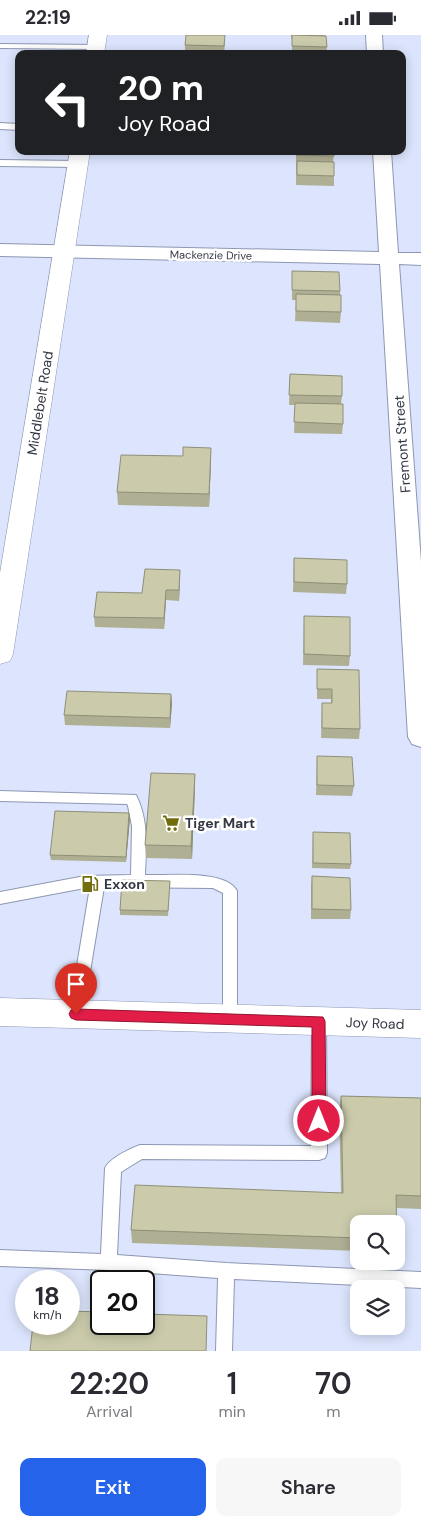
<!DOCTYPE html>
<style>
body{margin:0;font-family:"DM Sans",sans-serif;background:#f7f7f7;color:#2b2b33;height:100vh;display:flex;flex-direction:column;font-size:19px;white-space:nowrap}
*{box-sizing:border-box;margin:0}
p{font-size:16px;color:#7c7c81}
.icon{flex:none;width:28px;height:28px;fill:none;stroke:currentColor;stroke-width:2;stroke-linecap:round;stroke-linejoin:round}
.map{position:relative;height:1316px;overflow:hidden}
.panel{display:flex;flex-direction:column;background:#fff;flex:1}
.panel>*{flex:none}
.hud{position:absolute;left:15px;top:15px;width:391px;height:105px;border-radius:10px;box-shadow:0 2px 12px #0003;background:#202124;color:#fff;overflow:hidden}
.controls{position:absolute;left:350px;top:1180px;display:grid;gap:10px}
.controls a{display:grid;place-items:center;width:55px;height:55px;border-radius:10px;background:#fff;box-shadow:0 2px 12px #0003;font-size:25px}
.speed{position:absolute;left:15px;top:1235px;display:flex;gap:10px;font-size:25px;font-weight:700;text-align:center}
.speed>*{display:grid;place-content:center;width:65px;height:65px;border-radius:50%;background:#fff;box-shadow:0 2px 12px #0003;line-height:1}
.speed small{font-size:12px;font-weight:400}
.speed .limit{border:2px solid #111;border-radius:8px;background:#fff;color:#111}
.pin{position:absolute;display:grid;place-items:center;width:42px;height:42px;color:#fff;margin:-51px -21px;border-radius:50% 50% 50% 0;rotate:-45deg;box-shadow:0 0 5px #0007}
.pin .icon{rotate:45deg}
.me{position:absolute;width:55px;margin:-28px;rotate:0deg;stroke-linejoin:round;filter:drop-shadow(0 0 4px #0008)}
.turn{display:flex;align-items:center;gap:18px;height:105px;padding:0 20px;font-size:22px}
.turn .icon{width:65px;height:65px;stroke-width:2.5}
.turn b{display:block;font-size:35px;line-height:42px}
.eta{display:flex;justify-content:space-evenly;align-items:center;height:85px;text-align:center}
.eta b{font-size:30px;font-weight:600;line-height:35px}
.cta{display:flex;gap:10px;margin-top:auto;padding:10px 20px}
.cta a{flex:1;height:58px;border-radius:10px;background:#2563eb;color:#fff;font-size:20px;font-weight:600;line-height:58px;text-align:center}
.cta a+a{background:#f7f7f7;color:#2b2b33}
.status{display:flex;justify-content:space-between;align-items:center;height:35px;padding:0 25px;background:#fff;direction:ltr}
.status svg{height:14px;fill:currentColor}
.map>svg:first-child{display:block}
</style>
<div class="status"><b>22:19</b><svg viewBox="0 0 49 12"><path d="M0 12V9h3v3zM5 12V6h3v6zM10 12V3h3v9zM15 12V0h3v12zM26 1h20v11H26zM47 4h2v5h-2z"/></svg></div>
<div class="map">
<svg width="421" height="1316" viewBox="0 0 421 1316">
<rect width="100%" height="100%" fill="#dce5fd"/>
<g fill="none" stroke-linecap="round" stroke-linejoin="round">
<g stroke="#8d97b2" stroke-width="2">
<g id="lane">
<path d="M0 9 96 10 100 12 96 14 0 13Z"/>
<path d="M0 88 19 89V95L0 94Z"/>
<path d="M0 125 78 126 82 129 78 132 0 131Z"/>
<path d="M0 756 136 760C149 785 146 813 145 840 167 841 226 834 237 856V983L235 988 230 989 225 988 223 983V858L213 853 104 852 83 979 81 984 76 985 71 984 69 979 90 852 0 869V857L85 841 131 840 132 791 128 771 127 769 0 766Z"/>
<path d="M319 980 324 981 326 986 327 1118 325 1123 319 1125 142 1124 121 1137 117 1220 226 1228 421 1237V1253L234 1244 232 1316H216L218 1243 109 1235 0 1231V1215L101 1219 105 1133C110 1123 129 1114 140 1110L311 1111 312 986 314 981Z"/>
</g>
</g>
<g stroke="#8d97b2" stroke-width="2">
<g id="street">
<path d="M366 0H382L383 19H367Z"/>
<path d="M373 116H391L398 218H421V230L399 229 421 527V712L412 709 408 702 380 229 0 221V209L379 217Z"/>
</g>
</g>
<g stroke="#8d97b2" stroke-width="1">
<g id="secondary">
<path d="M89 0H107L104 19H86Z"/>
<path d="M70 116H90L13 619 10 626 0 629V538Z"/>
<path d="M0 963 421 975V1003L0 991Z"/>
</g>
</g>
<use href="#lane" fill="#fff" fill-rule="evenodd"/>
<use href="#street" fill="#fff" fill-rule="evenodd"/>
<use href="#secondary" fill="#fff" fill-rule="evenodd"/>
</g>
<g fill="#afaf94">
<path d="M291 0H325L327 12 326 19H292V4H291Z"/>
<path d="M225 8 224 19H185V10Z"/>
<path d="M296 116H334L333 127 334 141V151L296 150Z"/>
<path d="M292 236 340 256 341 277 340 288 295 286 296 265H292Z"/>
<path d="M290 339 342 361 341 369 343 389 342 399 294 398 295 370H289Z"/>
<path d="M211 427 209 472 118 470 117 457Z"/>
<path d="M294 523 347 549 346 559 293 557Z"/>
<path d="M180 535 179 566 166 565 164 594 95 592 94 582 142 558Z"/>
<path d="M304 581 350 621 349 631 303 630Z"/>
<path d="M317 634 360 694 359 704 321 703 322 668H331V664H317Z"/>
<path d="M171 659 172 669 170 693 65 690 64 680Z"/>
<path d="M317 721 354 751 352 761 316 760Z"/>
<path d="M195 739V752L192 824 146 823 145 810Z"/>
<path d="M129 778 130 783 126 827 51 825 50 820Z"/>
<path d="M313 797 351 829 350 834 312 833Z"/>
<path d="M312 841 351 875 350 884H311V851Z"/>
<path d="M170 846 168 881 120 880V875Z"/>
<path d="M341 1061 421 1063V1174L396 1173 397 1205 396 1210V1189H359V1216L132 1208 131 1195 341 1158 339 1075Z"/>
</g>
<g fill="#8e8e78">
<path d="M211 413V427L209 472V459Z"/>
<path d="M180 535V546L179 566V555Z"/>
<path d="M166 555V565L164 594V583Z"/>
<path d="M171 659 172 669 170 693V683Z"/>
<path d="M195 739V752L192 824 191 811Z"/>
<path d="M129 778 130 783 126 827V822Z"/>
</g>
<g fill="#cbcbac" stroke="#8e8e78">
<path d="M186 0H225L224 11 185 10Z"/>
<path d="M292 0 326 1 327 12 292 11Z"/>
<rect x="154" y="16" width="23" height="3"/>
<path d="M296 116H334V121L296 120Z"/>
<path d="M297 126 334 127V141L297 140Z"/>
<path d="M292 236 339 237 340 256 292 255Z"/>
<path d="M296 259 341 260V277L296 276Z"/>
<path d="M290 339 342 341V361L289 360Z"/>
<path d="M295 368 343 369V389L294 387Z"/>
<path d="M183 412 211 413 209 459 117 457 121 420 183 421Z"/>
<path d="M294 523 347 525V549L294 547Z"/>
<path d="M145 534 180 535 179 555H166L164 583 94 582 97 557 142 558Z"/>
<path d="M304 581 350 582V621L304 619Z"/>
<path d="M317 634 359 635 360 694 322 693V668H332V654H317Z"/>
<path d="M67 656 171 659 170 683 64 680Z"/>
<path d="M317 721 352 722 354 751 317 750Z"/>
<path d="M151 738 195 739 191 811 145 810Z"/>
<path d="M55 776 129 778 126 822 50 820Z"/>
<path d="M313 797 350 798 351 829 313 828Z"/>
<path d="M312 841 350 843 351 875 312 874Z"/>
<path d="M122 845 170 846 168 876 120 875Z"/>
<path d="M341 1061 421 1063V1161L396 1160 397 1205H396V1189H359V1203L131 1195 135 1150 343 1158Z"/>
<path d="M69 1276 101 1277V1289H144V1279L207 1281 206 1316H30L33 1289H69Z"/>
</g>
<path fill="#e11d48" stroke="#92132f" d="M76 974 323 982 325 986 326 1086 324 1091 319 1093 314 1091 312 1086V992L76 985 71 983 69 979 71 975Z"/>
<defs>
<g id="supermarket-bare" transform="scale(1.35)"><path d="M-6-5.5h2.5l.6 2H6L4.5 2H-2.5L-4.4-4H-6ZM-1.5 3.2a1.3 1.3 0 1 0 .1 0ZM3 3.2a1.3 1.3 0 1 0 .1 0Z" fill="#726d0c" stroke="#fff" stroke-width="2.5" paint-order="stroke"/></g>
<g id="fuel-bare" transform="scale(1.35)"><path d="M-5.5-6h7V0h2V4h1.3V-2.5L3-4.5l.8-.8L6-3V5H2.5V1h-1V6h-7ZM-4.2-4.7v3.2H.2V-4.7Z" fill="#726d0c" stroke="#fff" stroke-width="2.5" paint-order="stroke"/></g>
</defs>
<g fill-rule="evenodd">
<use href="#supermarket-bare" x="171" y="788"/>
<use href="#fuel-bare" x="90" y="849"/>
</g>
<g text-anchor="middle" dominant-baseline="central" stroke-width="5" stroke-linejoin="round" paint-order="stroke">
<g font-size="11" fill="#343844" stroke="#fff">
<text transform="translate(211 220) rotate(1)">Mackenzie Drive</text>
</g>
<g font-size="14" fill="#343844" stroke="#fff">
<text transform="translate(40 368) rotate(-81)">Middlebelt Road</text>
<text transform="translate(402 409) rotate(-94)">Fremont Street</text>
<text transform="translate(375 988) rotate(2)">Joy Road</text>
</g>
<g font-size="14" font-weight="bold" fill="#343844" stroke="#fff" text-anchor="start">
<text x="185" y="788">Tiger Mart</text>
<text x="104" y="849">Exxon</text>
</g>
</g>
</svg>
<div class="controls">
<a><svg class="icon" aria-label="search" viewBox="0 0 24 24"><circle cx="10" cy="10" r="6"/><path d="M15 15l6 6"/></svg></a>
<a><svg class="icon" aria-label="layers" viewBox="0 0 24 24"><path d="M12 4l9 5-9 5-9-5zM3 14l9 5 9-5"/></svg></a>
</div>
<div class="speed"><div>18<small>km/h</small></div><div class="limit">20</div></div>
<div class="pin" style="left:76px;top:979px;background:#d93025"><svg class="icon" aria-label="arrive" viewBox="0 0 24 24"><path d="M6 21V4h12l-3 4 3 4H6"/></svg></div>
<svg class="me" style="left:319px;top:1086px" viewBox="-20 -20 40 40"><circle r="17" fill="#e11d48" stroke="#fff" stroke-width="3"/><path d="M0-11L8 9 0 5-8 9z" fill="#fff"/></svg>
<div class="hud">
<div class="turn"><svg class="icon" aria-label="left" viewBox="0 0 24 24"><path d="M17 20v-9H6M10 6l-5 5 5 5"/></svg><div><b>20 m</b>Joy Road</div></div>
</div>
</div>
<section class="panel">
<div class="eta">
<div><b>22:20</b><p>Arrival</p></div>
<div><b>1</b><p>min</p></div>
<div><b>70</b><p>m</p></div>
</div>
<div class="cta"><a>Exit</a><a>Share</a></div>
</section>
